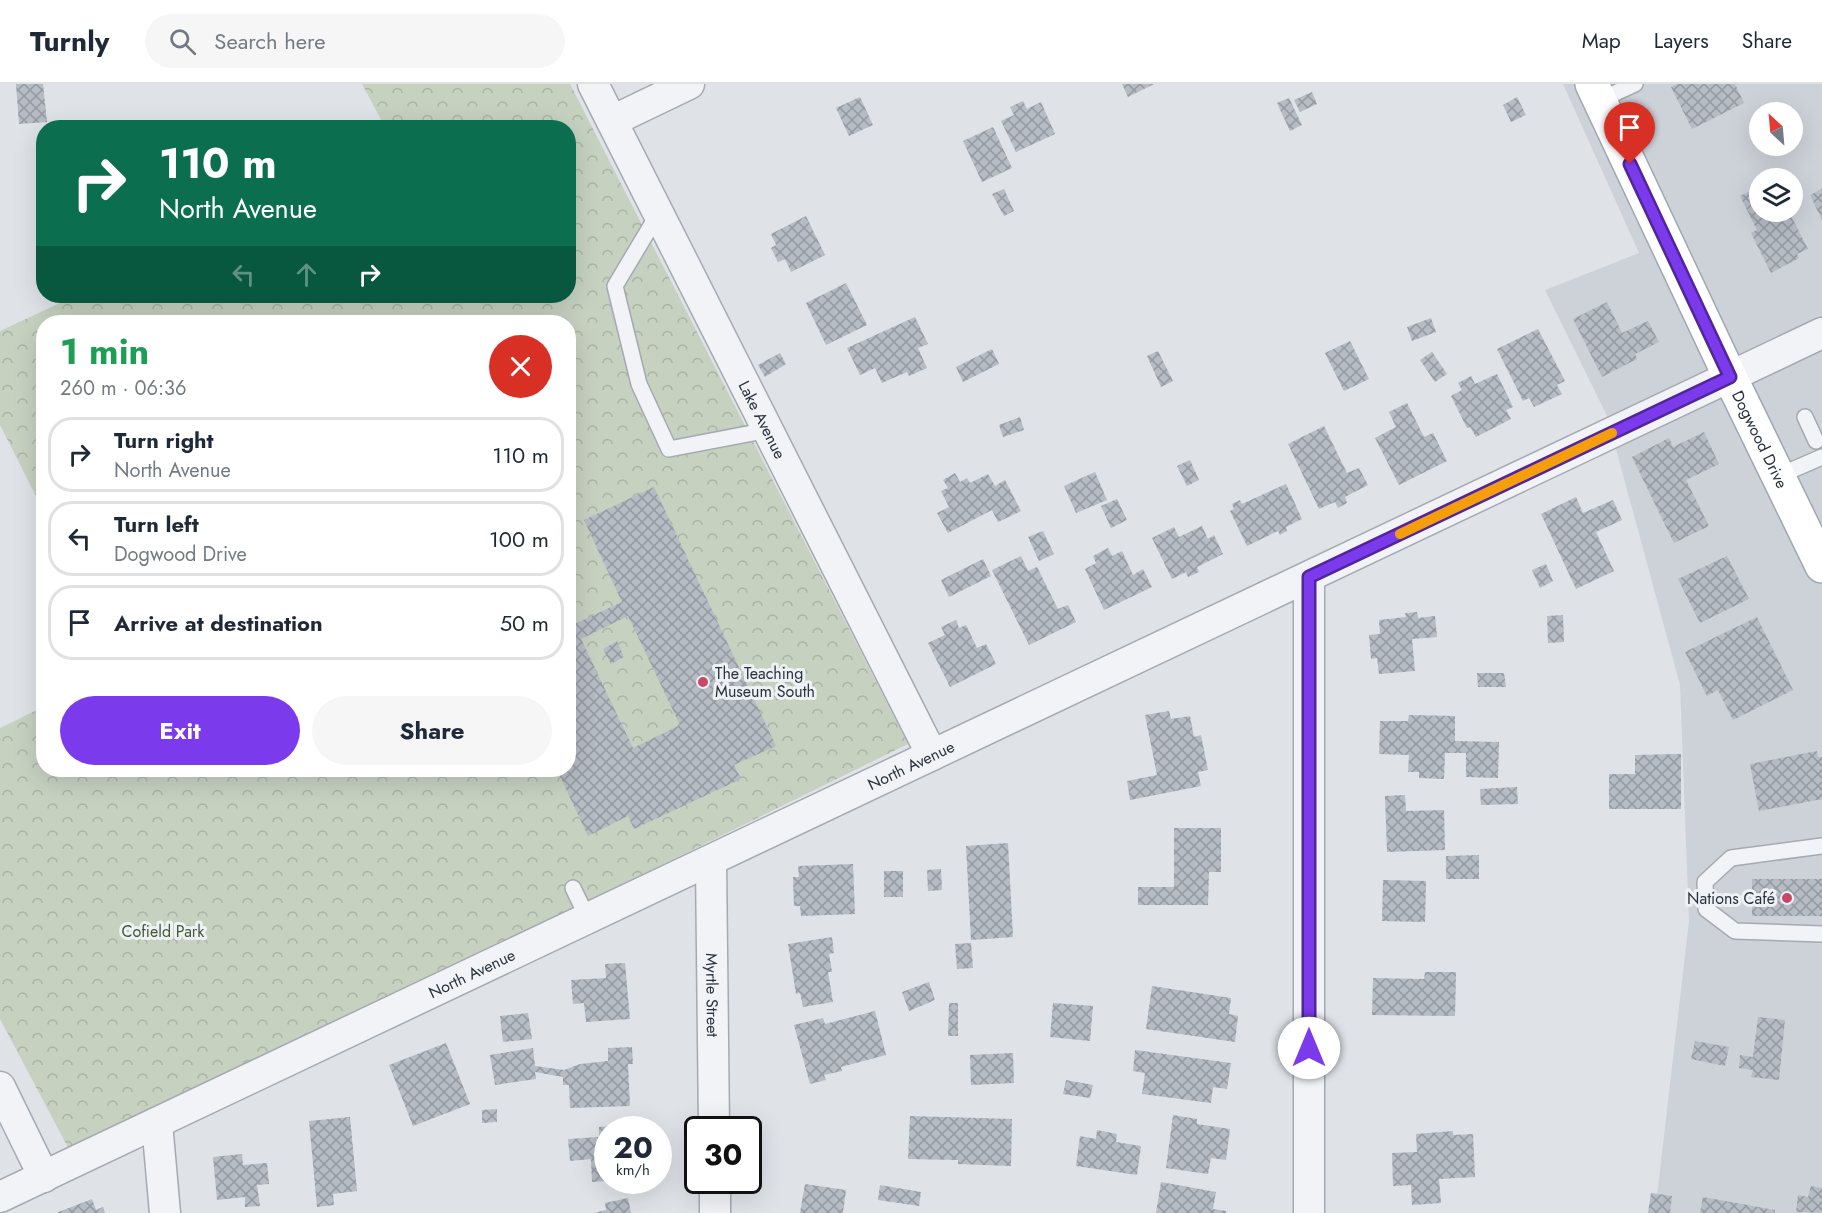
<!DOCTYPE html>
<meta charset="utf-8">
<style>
body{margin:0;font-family:Jost,sans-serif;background:#f6f6f7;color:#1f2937;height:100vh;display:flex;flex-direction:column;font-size:22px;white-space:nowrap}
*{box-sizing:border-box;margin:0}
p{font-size:20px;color:#747a83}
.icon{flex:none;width:33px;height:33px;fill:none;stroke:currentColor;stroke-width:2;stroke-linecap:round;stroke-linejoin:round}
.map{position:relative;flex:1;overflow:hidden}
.side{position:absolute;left:36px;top:231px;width:540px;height:462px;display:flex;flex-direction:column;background:#fff;border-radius:24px;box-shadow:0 6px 24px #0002}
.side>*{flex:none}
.hud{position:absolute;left:36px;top:36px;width:540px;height:183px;border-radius:24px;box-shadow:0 6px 24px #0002;background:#0b6e4f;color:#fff;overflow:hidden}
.needle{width:39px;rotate:334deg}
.buttons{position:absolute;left:1749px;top:18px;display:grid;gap:12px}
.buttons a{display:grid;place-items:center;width:54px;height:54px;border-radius:50%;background:#fff;box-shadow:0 6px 24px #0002;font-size:30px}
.speed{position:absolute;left:594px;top:1032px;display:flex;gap:12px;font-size:30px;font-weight:700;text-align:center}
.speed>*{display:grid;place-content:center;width:78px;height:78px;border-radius:50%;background:#fff;box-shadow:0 6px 24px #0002;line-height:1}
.speed small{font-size:15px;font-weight:400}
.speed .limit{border:3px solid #111;border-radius:9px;background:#fff;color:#111}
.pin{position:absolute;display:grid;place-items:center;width:51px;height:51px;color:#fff;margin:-62px -26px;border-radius:50% 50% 50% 0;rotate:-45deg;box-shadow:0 0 6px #0007}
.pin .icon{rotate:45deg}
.me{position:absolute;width:66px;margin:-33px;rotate:0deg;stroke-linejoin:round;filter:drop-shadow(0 0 4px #0008)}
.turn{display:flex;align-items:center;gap:21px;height:126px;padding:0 24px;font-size:27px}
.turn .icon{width:78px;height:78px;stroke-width:2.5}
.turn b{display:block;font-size:42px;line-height:51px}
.lanes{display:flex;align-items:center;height:57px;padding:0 24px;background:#0003;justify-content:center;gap:30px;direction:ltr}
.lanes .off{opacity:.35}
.round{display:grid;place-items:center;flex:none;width:63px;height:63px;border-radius:32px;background:#f6f6f7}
.overview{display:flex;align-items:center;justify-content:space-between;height:102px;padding:0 24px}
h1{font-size:36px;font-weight:700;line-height:45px;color:#1e9e55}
.primary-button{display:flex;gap:12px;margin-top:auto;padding:12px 24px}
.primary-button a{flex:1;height:69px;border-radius:36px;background:#7c3aed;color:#fff;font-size:24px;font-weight:700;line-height:69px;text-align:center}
.primary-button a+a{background:#f6f6f7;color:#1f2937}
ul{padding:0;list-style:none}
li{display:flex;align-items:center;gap:18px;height:75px;margin:0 12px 9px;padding:0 12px;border:3px solid #e0e1e3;border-radius:24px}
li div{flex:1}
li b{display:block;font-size:22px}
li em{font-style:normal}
header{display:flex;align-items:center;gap:36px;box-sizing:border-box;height:84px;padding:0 30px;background:#fff;border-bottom:2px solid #e0e1e3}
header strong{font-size:28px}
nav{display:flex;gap:33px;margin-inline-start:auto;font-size:21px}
.search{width:420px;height:54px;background:#f6f6f7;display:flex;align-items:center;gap:15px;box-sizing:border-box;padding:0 21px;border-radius:33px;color:#747a83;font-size:22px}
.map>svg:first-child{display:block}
</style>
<header>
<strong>Turnly</strong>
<div class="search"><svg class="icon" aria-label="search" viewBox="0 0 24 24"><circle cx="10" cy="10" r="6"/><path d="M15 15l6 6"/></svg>Search here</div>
<nav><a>Map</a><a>Layers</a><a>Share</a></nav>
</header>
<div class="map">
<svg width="1822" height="1129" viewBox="0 0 1822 1129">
<defs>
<pattern id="park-crowns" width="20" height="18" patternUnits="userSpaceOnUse" patternTransform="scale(1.5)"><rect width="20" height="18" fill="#c6d1c0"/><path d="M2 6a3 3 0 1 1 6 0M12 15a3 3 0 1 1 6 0" fill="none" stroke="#aab4a6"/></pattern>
<pattern id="building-cross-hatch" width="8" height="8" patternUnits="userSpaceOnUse" patternTransform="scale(1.5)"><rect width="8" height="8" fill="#b6bcc4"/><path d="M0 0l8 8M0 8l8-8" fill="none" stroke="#9499a1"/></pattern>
</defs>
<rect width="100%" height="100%" fill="#dfe3e8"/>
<path fill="#cdd2d9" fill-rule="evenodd" d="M1563 0H1822V1129H1655L1689 837 1680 601 1607 332 1545 206 1639 169ZM1760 28H1792V62H1760ZM1760 94H1792V128H1760Z"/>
<path fill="url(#park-crowns)" d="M362 0H570L908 660 72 1071 0 935V644L43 623 44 686H568V238H44L43 426 0 341V247L75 212H568V44L385 43Z"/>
<g fill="url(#building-cross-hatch)" fill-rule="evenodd">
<path d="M16 0H43L47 38 19 40Z"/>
<path d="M1122 0H1154L1128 13Z"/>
<path d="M1677 0H1735L1744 19 1692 45 1671 3Z"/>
<path d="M1312 8 1317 20 1300 28 1294 16Z"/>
<path d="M860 13 873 41 849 52 836 24Z"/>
<path d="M1517 13 1526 31 1511 38 1503 21Z"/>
<path d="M1289 14 1302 41 1290 47 1277 19Z"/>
<path d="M1023 17 1027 25 1041 18 1055 50 1016 68 1001 37 1014 31 1010 23Z"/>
<path d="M993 43 1012 84 982 98 963 57Z"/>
<path d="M1760 102V128H1789L1808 165 1797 170 1799 174 1771 189 1751 149 1757 146 1740 112Z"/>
<path d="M1004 105 1014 127 1004 132 992 110Z"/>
<path d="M1822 105V136L1810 111Z"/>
<path d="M806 132 825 171 791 188 785 175 778 178 771 164 776 161 771 150Z"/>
<path d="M846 199 867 241 826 261 806 219Z"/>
<path d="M1607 218 1622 249 1648 237 1659 258 1635 270 1637 275 1602 293 1573 235Z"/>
<path d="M915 233 928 260 918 264 927 284 909 292 907 288 882 299 875 284 860 291 847 264Z"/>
<path d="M1431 234 1436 248 1412 257 1407 243Z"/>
<path d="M1538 245 1565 297 1557 301 1562 310 1534 323 1529 314 1523 317 1497 265Z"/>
<path d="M1350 257 1369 295 1344 307 1325 269Z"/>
<path d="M992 265 999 280 963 298 956 283Z"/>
<path d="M1158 267 1173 297 1161 303 1147 272Z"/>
<path d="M1432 268 1447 290 1435 298 1420 276Z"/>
<path d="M780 269 786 280 765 293 758 281Z"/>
<path d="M1497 290 1513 323 1506 326 1511 335 1476 353 1470 343 1467 344 1451 312 1462 306 1458 299 1471 292 1475 300Z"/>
<path d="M1407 319 1424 353 1433 349 1447 377 1399 401 1375 354 1396 343 1389 328Z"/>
<path d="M1020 333 1024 346 1003 353 999 341Z"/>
<path d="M1324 342 1347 389 1359 384 1368 401 1345 413 1347 419 1338 424 1335 418 1319 425 1288 360Z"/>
<path d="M1704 348 1719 380 1686 396 1709 442 1674 459 1632 373 1669 354 1673 363Z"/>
<path d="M1190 376 1199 396 1187 402 1177 382Z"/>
<path d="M1095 388 1107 416 1076 429 1064 402Z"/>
<path d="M955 389 960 398 967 394 970 399 988 390 995 402 1005 396 1021 427 998 438 992 426 948 449 937 429 949 423 941 407 948 404 943 396Z"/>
<path d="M1286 400 1302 435 1286 443 1287 447 1280 451 1278 447 1247 462 1230 427 1234 425 1232 420 1240 416 1242 420Z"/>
<path d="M654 403 776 662 734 681 741 695 634 745 628 732 588 752 557 686H568V543L622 518 584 436ZM628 532 680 641 633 664 581 555Z"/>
<path d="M1576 413 1583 429 1613 416 1622 436 1596 448 1614 487 1576 505 1541 430Z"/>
<path d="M1117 415 1127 436 1111 444 1101 422Z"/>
<path d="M1202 442 1208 455 1214 451 1223 470 1197 483 1199 488 1188 493 1186 488 1172 495 1152 454 1174 443 1179 453Z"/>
<path d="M1043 447 1054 470 1039 477 1028 453Z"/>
<path d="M1108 464 1112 472 1122 467 1133 491 1143 485 1152 503 1104 526 1085 485 1096 479 1093 472Z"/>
<path d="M1021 472 1028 487 1037 483 1058 525 1068 521 1076 538 1029 561 992 486Z"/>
<path d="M1727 472 1749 515 1700 539 1678 495Z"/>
<path d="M983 475 991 492 949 513 941 496Z"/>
<path d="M1546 480 1553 497 1540 504 1532 486Z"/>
<path d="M1417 528 1418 534 1435 532 1437 553 1412 555 1415 587 1379 590 1377 574 1371 575 1369 551 1380 550 1379 536 1406 533 1405 529Z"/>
<path d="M1563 531 1564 558 1548 559 1547 532Z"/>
<path d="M1757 533 1793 606 1733 636 1718 606 1707 612 1685 568Z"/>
<path d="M956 536 959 544 966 541 977 564 986 560 996 580 950 603 928 559 945 551 941 543Z"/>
<path d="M617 557 624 573 611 580 603 565Z"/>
<path d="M1477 589H1504L1506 603H1478Z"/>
<path d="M1169 627 1171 635 1190 632 1194 653 1201 651 1208 686 1198 688 1201 702 1130 716 1127 697 1157 691 1145 631Z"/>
<path d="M1409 631 1455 632V657L1499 658 1498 694 1466 693V669H1445L1444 695 1419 694V688H1408L1409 671 1379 670 1380 637H1408Z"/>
<path d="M1817 667 1818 673H1822V715L1759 727 1750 680Z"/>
<path d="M1681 670V725H1609V690H1635V671Z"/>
<path d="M1517 703 1518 720 1481 721 1480 705Z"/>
<path d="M1405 711 1406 727 1444 726 1445 766 1387 768 1385 712Z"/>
<path d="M1174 744H1221V788H1209L1208 821H1138V803H1174Z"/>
<path d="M1008 759 1013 853 971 856 966 762Z"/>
<path d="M1479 771V795H1446V772Z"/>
<path d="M853 780 855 830 801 832 800 822H794L793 793H799L798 782Z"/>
<path d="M941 785 942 806 928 807 927 786Z"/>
<rect x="884" y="787" width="19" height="26"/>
<rect x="1752" y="795" width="70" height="37"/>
<path d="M1383 796 1426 797 1425 838 1382 837Z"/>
<path d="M832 853 834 869 829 870 832 888H828L833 918 803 923 800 909 796 910 788 860Z"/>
<path d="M971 859 973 884 957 885 955 860Z"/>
<path d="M625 879 630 935 586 938 584 919 573 920 571 896 606 894 605 880Z"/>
<path d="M1425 888H1456L1455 932 1372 931 1373 894 1424 895Z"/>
<path d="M929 898 935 916 909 927 902 908Z"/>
<path d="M1152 902 1231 914 1229 930 1238 932 1235 958 1146 945Z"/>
<path d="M949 919H958V952H948Z"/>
<path d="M1053 919 1093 922 1090 957 1050 953Z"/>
<path d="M875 927 886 971 841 983 842 987 824 991 826 996 810 1000 794 941 823 934 825 940Z"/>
<path d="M528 929 532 955 503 958 500 932Z"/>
<path d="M1758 933 1785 936 1779 996 1751 993 1753 986 1739 984 1740 971 1753 973Z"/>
<path d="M1695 957 1729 963 1725 982 1691 975Z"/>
<path d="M446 959 470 1020 413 1042 389 981Z"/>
<path d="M632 963 633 980H628L630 1022 570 1024 569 1001H563V993L535 988 536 995 495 1001 490 971 533 964 535 982 564 986 580 980 608 977V964Z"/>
<path d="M1135 966 1231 979 1227 1005 1213 1003 1211 1019 1142 1010 1145 989 1133 987Z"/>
<path d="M1013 969 1014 999 971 1001 970 971Z"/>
<path d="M1066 996 1093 1001 1090 1014 1063 1010Z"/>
<path d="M497 1025V1038L482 1039V1026Z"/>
<path d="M1173 1031 1197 1035V1040L1230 1045 1226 1076 1211 1074 1208 1090 1166 1084Z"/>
<path d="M910 1032 1012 1035 1011 1082 958 1080V1076L908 1075Z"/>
<path d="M350 1033 357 1107 333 1110 334 1121 317 1123 309 1037Z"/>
<path d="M630 1041V1046H608V1097L592 1098 591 1075 570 1077 568 1055 599 1053V1043Z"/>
<path d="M1097 1046 1117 1050 1116 1058 1141 1062 1137 1091 1076 1082 1080 1052 1096 1055Z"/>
<path d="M1453 1047V1051L1473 1050 1475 1093 1439 1095 1441 1119 1412 1121 1411 1101 1393 1102 1392 1069 1417 1068 1416 1050Z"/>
<path d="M242 1070 243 1081 267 1079 269 1100 257 1101 260 1122 245 1123V1113L217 1116 213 1073Z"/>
<path d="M1161 1098 1216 1108 1213 1125 1226 1127V1129H1156Z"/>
<path d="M805 1100 846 1106 843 1129H800Z"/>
<path d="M880 1101 921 1108 919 1122 878 1116Z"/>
<path d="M1811 1102 1822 1104V1129L1796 1128 1798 1111 1808 1113Z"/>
<path d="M1651 1109 1672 1112 1670 1129H1648Z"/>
<path d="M1703 1113 1775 1126V1129H1700Z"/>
<path d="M628 1114 631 1129H594L606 1126 605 1119Z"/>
<path d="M92 1115 96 1126 103 1123 105 1129H56Z"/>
</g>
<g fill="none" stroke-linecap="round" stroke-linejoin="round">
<g stroke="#a5aab2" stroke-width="18">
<g id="service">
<path d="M1600 16 1635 0"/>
<path d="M658 130 615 202 639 300 669 365 768 346"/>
<path d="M1805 333 1816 357"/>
<path d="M1778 392 1822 373"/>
<path d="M1822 762 1731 774 1705 798 1706 825 1735 847 1822 850"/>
<path d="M573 804 588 835"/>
</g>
</g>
<g stroke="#a5aab2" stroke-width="33">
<g id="minor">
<path id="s1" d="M593 0 932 671"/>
<path d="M612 37 689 0"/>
<path d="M1309 493V1129"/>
<path id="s2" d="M711 777 714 1046"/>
<path d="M0 1003 44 1093"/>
<path d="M157 1039 165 1129"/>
<path d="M715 1096V1129"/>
<path id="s3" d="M0 1113 1822 249"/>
</g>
</g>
<g stroke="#9fa8b3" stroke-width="36">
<g id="primary">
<path id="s4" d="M1592 0 1730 293 1822 482"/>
</g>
</g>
<use href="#service" stroke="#f1f3f6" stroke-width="15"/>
<use href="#minor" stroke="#f1f3f6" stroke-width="30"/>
<use href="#primary" stroke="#fff" stroke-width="33"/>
</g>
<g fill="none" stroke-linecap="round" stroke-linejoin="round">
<g stroke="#51269a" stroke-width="15">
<path id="route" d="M1309 964V493L1730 293 1630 80"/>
</g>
<use href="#route" stroke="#7c3aed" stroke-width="10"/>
<path stroke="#f59e0b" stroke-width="10" d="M1400 450 1612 349"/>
</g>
<g fill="#c74965" stroke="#eef2f5" stroke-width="2">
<circle cx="703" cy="598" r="6"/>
<circle cx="1787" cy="814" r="6"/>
</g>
<g text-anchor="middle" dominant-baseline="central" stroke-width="6" stroke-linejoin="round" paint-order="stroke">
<g font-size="16" fill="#29323e" stroke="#eef2f5">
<text stroke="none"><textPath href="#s1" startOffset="376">Lake Avenue</textPath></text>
<text stroke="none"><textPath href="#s4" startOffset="393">Dogwood Drive</textPath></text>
<text stroke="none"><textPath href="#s3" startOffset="1008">North Avenue</textPath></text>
<text stroke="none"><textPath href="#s3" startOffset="522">North Avenue</textPath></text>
<text stroke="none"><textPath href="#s2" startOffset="134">Myrtle Street</textPath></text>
</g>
<g font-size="16" fill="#29323e" stroke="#eef2f5" text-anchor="start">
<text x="715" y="589">The Teaching<tspan x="715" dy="18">Museum South</tspan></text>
<text x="1775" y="814" text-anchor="end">Nations Café</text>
</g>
<g font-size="16" fill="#405937" stroke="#eef2f5">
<text x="163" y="847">Cofield Park</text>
</g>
</g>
</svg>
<div class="buttons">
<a><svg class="needle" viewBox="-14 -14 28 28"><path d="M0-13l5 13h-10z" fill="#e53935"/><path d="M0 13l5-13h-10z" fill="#747a83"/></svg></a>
<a><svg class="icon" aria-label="layers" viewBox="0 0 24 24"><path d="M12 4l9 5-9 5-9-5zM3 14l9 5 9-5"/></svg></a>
</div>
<div class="speed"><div>20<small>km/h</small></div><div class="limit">30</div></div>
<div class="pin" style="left:1630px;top:80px;background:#d93025"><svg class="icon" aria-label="arrive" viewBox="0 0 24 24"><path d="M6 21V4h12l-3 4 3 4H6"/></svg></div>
<svg class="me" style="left:1309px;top:964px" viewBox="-20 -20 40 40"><circle r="19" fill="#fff"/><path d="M0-13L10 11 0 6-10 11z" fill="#7c3aed"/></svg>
<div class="hud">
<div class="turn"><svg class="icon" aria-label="right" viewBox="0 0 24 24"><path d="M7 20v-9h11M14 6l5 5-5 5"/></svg><div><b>110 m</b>North Avenue</div></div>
<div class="lanes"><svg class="icon off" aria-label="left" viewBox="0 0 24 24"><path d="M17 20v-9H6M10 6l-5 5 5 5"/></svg><svg class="icon off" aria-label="ahead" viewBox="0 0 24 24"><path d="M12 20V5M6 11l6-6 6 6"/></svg><svg class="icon" aria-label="right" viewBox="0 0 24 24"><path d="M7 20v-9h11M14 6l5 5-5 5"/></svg></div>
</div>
<section class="side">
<div class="overview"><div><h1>1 min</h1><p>260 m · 06:36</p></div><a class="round" style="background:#d93025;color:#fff"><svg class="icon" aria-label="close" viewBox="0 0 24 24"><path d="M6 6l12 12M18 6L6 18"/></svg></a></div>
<ul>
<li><svg class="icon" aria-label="right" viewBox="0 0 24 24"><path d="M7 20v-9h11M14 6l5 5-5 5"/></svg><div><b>Turn right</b><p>North Avenue</p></div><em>110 m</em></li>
<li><svg class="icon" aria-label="left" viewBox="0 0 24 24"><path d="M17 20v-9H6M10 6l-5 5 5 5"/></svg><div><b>Turn left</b><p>Dogwood Drive</p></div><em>100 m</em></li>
<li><svg class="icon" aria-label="arrive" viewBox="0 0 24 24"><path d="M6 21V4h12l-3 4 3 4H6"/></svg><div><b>Arrive at destination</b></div><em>50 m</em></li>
</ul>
<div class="primary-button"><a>Exit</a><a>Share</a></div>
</section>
</div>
